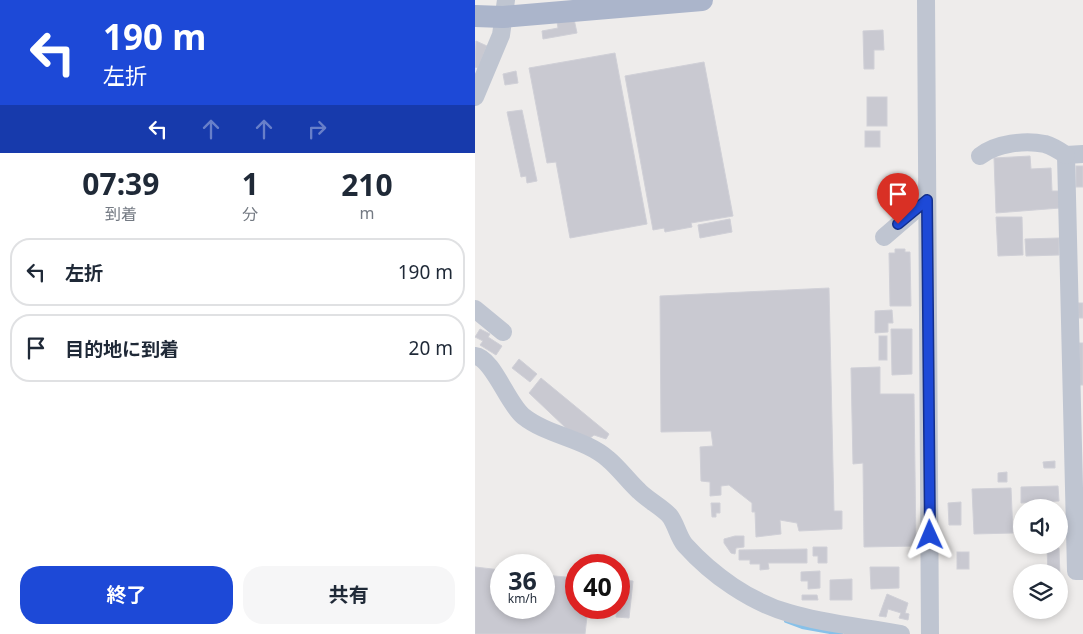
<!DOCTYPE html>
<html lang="ja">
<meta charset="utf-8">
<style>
body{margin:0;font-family:"Noto Sans","Noto Sans JP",sans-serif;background:#f6f6f7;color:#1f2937;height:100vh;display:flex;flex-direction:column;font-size:19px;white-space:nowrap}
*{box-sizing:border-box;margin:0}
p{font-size:16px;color:#747a83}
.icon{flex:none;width:28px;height:28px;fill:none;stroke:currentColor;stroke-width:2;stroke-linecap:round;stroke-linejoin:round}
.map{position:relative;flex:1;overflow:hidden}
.side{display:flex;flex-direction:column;background:#fff;width:475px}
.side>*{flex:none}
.guide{background:#1d49d7;color:#fff;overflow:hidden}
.fabs{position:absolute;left:538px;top:499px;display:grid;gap:10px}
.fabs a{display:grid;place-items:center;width:55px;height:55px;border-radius:50%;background:#fff;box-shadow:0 2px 8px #0003;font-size:25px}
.speed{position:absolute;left:15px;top:554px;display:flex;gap:10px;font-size:25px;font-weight:700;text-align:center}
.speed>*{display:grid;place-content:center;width:65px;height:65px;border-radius:50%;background:#fff;box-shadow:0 2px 8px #0003;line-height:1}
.speed small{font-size:12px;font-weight:400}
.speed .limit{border:8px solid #d22;background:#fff;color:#111}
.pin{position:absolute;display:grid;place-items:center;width:42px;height:42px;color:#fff;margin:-51px -21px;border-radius:50% 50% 50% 0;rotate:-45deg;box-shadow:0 0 5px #0007}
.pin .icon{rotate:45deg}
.me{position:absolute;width:55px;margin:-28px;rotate:359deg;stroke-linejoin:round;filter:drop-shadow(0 0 4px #0008)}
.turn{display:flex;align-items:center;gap:18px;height:105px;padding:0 20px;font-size:22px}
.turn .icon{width:65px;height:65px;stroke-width:2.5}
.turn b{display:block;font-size:35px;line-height:42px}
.lanes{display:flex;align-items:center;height:48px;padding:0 20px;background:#0003;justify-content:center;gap:25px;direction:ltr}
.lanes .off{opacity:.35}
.eta{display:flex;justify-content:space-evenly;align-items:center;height:85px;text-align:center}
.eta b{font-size:30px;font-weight:700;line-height:35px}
.primary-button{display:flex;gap:10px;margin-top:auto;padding:10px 20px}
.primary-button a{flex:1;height:58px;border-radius:20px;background:#1d49d7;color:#fff;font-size:20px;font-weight:700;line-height:58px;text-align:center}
.primary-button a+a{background:#f6f6f7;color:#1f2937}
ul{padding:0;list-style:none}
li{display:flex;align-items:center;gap:15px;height:68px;margin:0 10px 8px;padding:0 10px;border:2px solid #e0e1e3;border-radius:20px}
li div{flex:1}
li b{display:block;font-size:19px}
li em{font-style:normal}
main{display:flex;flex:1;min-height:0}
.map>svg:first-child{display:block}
</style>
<main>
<section class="side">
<div class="guide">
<div class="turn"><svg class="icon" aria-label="left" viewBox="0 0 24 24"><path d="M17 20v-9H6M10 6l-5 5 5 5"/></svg><div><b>190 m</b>左折</div></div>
<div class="lanes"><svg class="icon" aria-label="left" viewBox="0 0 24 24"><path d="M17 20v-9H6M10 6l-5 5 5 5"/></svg><svg class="icon off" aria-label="ahead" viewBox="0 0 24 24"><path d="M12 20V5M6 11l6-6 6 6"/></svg><svg class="icon off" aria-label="ahead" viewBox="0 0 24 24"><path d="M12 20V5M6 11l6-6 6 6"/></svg><svg class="icon off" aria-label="right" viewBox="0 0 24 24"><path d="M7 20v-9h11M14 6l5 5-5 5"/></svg></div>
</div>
<div class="eta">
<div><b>07:39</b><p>到着</p></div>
<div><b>1</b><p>分</p></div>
<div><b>210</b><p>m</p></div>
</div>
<ul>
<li><svg class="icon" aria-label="left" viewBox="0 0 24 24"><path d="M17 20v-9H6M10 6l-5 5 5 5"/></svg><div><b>左折</b></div><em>190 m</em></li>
<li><svg class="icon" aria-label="arrive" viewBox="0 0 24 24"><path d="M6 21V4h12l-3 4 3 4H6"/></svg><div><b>目的地に到着</b></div><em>20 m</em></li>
</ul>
<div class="primary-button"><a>終了</a><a>共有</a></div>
</section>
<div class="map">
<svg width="608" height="634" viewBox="0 0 608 634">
<rect width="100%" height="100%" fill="#eeeceb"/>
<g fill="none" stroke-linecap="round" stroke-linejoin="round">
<path stroke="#87c1e9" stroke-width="4" d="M311 621 327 627 366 634"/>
</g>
<g fill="#c9c9d1" stroke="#d0d0d7">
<path d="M99 19 102 33 68 39 67 31 83 28 82 22Z"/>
<path d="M408 30 409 50H399V69H389L388 31Z"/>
<path d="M1 41 12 46 3 68 0 67Z"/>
<path d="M140 53 172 224 95 238 81 162 72 163 54 68Z"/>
<path d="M229 62 258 216 216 223 217 227 190 232 189 228 178 230 150 76Z"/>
<path d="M41 71 43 83 30 85 28 74Z"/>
<rect x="392" y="97" width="20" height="29"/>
<path d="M47 110 62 181 52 183 51 176 46 177 32 112Z"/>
<rect x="390" y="131" width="15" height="16"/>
<path d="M555 156 556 169 576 168 577 191H585V208L521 213 519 158Z"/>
<rect x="601" y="166" width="7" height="21"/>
<path d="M521 217H547L548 255 523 256Z"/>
<path d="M255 219 257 232 225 238 223 225Z"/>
<path d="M584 238V255L551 256 550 239Z"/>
<path d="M420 249H430V252H435L436 306H415L414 253H420Z"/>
<path d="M354 288 359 511H367V529L324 531 322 523 305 520 306 534 281 537 280 512H277V503L254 485 246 486V495L235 496V482L226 481 225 447 238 446 236 431 186 432 185 296Z"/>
<path d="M603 303H608V318H604Z"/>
<path d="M417 310 418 323H413V332L400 333V311Z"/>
<path d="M5 329 15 334 13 337 27 346 21 355 5 345 8 341 0 337Z"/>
<path d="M416 329H437V374L417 375Z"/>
<rect x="404" y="336" width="8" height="24"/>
<path d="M604 343H608V385H605Z"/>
<path d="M44 359 62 374 55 382 37 368Z"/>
<path d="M405 367V394H439L441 546 389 547 388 463 378 464 376 368Z"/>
<path d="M66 378 134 434 131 439 119 435 114 439 92 429 54 393Z"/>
<path d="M580 461V468H569L568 462Z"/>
<path d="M532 472V482H523V473Z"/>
<path d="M583 486 584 501 546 503V487Z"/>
<path d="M536 488 538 533 499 534 497 489Z"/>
<path d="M486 502V525H474L473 503Z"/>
<path d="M236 503H245V513H241V517H237Z"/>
<path d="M260 536H269V547L261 548 260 554 256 553 249 543V539Z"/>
<path d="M338 547H352V563H343V556H338Z"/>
<path d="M572 548H584L585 578 584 572H573Z"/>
<path d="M332 549V563H293L294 569 285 570V564H275V560H264V550Z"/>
<rect x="482" y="552" width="12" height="17"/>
<path d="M0 567 26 570V608H69V575L101 578V608H113L110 634H0Z"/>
<path d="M395 567H424V588L396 589Z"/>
<path d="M345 571V588L333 589V581H326V572Z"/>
<path d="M377 579V600H355V580Z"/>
<path d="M145 580 158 581 154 618 141 617Z"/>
<path d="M412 594 433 603 430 613 434 614 433 620 424 618 426 613 413 609 411 617 404 616Z"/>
<path d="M327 595H342L343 600H327Z"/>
</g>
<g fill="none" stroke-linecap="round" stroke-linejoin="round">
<g stroke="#bfc5d1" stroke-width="18">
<path d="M451 0 455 634"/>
<path d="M0 97 26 35 31 0"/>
<path d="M608 154 591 155 601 571H608"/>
<path d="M505 156C521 143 550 140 570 144 577 146 585 151 591 155"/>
<path d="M409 237 452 200"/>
<path d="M0 309 28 332"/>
<path d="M0 356C18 358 32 403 48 416 73 436 109 438 133 459 144 468 153 481 164 491 173 500 185 506 194 515 201 523 203 537 210 545 237 575 275 602 314 613 350 624 389 627 426 634"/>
</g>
<path stroke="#abb5cb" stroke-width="22" d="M0 16 28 17 227 0"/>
</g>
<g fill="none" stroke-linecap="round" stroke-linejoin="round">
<g stroke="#132f8c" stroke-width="12">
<path id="route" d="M423 224 452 200 455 535"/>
</g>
<use href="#route" stroke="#1d49d7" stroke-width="9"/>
</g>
</svg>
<div class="fabs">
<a><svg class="icon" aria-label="sound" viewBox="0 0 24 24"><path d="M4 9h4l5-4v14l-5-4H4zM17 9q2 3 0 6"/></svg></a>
<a><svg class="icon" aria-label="layers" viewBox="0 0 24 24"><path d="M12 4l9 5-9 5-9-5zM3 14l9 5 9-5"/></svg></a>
</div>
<div class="speed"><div>36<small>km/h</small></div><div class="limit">40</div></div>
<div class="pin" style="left:423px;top:224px;background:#d93025"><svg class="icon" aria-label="arrive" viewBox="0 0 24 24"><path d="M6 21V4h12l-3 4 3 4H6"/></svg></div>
<svg class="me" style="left:455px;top:535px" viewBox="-20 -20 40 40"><path d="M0-17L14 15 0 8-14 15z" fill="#1d49d7" stroke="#fff" stroke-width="4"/></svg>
</div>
</main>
